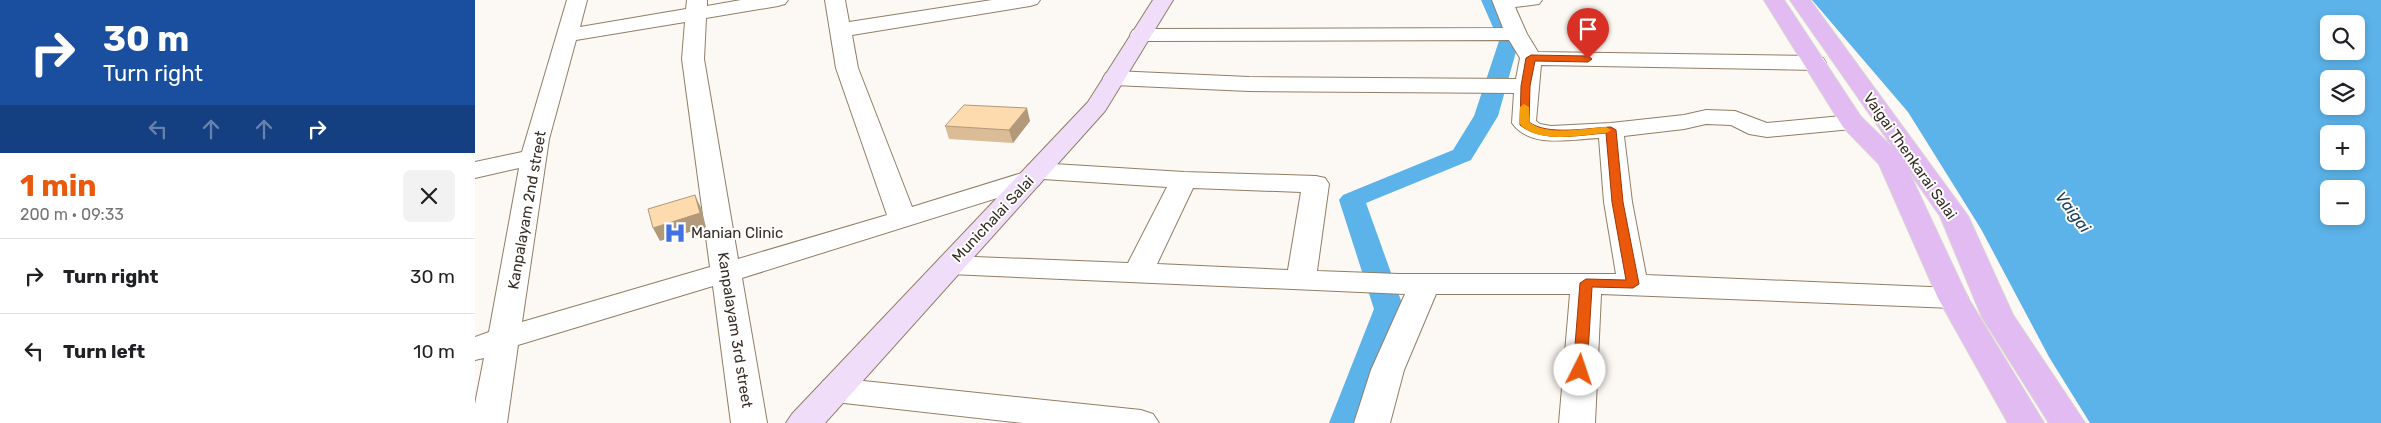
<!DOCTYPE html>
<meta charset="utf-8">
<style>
body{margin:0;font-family:Rubik,sans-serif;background:#f2f2f2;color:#202124;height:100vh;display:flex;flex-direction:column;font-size:19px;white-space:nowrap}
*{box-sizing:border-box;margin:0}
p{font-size:16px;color:#757577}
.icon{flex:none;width:28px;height:28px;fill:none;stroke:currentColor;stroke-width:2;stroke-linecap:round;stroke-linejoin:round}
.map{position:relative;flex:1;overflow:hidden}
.panel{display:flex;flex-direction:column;background:#fff;width:475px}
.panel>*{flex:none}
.hud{background:#1a4fa0;color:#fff;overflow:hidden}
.controls{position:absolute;left:1845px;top:15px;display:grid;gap:10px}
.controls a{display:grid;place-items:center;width:45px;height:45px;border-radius:8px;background:#fff;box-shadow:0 2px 8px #0003;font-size:25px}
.pin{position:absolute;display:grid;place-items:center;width:42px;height:42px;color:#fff;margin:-51px -21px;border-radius:50% 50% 50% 0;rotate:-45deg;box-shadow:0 0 5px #0007}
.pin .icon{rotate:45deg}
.me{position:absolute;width:55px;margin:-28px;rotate:4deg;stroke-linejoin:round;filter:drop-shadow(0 0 4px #0008)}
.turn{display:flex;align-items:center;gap:18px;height:105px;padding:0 20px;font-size:22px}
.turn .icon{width:65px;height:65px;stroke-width:2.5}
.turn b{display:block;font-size:35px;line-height:42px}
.lanes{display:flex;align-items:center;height:48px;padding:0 20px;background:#0003;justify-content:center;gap:25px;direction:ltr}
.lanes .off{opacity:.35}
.round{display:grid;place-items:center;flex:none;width:52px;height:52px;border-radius:8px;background:#f2f2f2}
.headline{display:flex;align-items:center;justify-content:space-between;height:85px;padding:0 20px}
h1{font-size:30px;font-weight:700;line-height:38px;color:#ea580c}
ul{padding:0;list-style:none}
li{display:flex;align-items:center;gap:15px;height:75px;padding:0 20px;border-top:1px solid #e0e0e0}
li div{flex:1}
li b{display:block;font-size:19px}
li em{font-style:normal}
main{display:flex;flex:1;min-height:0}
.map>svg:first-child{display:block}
</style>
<main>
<section class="panel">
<div class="hud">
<div class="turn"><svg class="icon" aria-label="right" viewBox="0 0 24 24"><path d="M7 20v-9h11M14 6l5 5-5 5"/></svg><div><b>30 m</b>Turn right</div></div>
<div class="lanes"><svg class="icon off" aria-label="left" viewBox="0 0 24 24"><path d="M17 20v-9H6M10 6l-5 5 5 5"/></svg><svg class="icon off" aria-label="ahead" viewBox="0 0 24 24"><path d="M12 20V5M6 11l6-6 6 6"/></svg><svg class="icon off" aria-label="ahead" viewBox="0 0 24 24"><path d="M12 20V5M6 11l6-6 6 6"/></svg><svg class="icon" aria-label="right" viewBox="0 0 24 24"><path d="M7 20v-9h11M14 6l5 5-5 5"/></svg></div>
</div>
<div class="headline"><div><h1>1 min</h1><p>200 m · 09:33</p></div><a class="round"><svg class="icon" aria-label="close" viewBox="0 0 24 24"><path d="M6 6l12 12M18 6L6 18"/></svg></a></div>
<ul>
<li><svg class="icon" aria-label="right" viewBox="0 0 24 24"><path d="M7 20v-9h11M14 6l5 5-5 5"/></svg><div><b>Turn right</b></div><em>30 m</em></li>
<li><svg class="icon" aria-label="left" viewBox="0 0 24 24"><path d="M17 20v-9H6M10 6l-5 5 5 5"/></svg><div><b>Turn left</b></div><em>10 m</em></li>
</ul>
</section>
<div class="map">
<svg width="1906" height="423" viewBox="0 0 1906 423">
<rect width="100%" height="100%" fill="#fcf8f3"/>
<path fill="#5cb3e9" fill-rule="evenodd" d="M1337 0H1906V423H1615L1574 357 1506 229 1433 112ZM1854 24H1881V51H1854ZM1854 79H1881V106H1854ZM1854 134H1881V161H1854ZM1854 189H1881V216H1854Z"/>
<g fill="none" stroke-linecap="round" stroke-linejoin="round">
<path fill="#5cb3e9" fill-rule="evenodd" d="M1006 0H1026L1044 41 1023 116 996 160 891 203 929 309 888 423H854L899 309 864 200 868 195 978 150 999 116 1024 41Z"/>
<g stroke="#917e66" stroke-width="2">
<g id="minor">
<path d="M92 0H112L105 27 211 9 212 0H232V6L266 0H313L310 4 303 6 231 18 229 59 263 259 412 215 361 68 350 0H370L374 22 517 0H565L562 4 555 6 377 35 383 68 437 207 550 172 553 165 562 163 709 172 841 176 850 178 854 184 842 271 924 274H1141L1129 202 1124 138C1097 139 1055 149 1037 123L1039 93 774 91 639 85 631 83 628 78 631 73 639 71 774 77 1041 79 1045 58 1034 40 666 41 658 40 655 35 658 30 666 29 1028 28 1017 0H1067L1064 4 1040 7 1052 34 1063 52 1340 56 1348 58 1351 63 1348 68 1340 70 1066 65 1061 121 1065 124 1076 126 1136 123 1209 115 1231 110 1260 111 1292 123 1377 115 1386 117 1389 122 1386 127 1377 129 1292 137 1274 134 1256 125 1231 124 1209 129 1149 136 1157 202 1171 275 1478 288 1489 291 1493 298 1489 305 1478 308 1126 294 1120 423H1084L1095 294H961L929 370 915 423H879L896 370 930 294 475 274 465 272 460 265 465 258 475 256 653 263 692 187 568 179 564 185 267 278 292 423H256L238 286 43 345 32 423H0V404L9 358 0 360V337L14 332 44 168 0 178V162L47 152ZM210 22 207 59 235 267 47 322 74 139 101 40ZM718 188 826 192 813 270 682 264Z"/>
<path d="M360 378 666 410 678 414 684 423H548L360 402 348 399 343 390 348 381Z"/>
</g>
</g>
<g stroke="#917e66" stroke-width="2">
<path id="secondary" d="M678 0H698L630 111 350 423H311L317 414 613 102Z"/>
</g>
<g stroke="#d7d5d3" stroke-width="2">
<path id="primary" d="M1289 0H1309L1386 117 1419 149 1315 0H1335L1493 216 1538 315 1610 423H1574L1507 317 1465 216 1433 170 1493 298 1569 423H1533L1463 298 1404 164 1368 127Z"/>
</g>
<use href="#minor" fill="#fff" fill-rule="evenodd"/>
<use href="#secondary" fill="#f0ddf9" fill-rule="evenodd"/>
<use href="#primary" fill="#e2bbf2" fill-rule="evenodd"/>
</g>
<path fill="#dabc96" d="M555 121 538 143 474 139 470 126Z"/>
<g fill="#b1997a">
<path d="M552 108 555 121 538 143 534 130Z"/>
<path d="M220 195 226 208 231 227 185 241 178 228Z"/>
</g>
<g fill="#fddbaf" stroke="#b1997a">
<path d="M489 105 552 108 534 130 470 126Z"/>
<path d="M220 195 225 213 178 228 173 209Z"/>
</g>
<path fill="#ea580c" stroke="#983908" d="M1056 55 1113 56 1117 59 1113 62 1060 61 1055 86 1054 122C1072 136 1113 128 1136 127L1141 130 1148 202 1164 284 1158 288 1117 287 1112 370 1105 375 1098 370 1105 283 1111 279 1151 280 1137 202 1131 133C1103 135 1068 143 1045 125L1046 86 1051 58Z"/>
<path fill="#f59e0b" d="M1049 104 1054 107V122C1073 137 1108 128 1131 127L1136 130 1131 133C1105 135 1062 145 1044 123L1045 107Z"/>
<defs>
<g id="hospital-bare" transform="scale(1.725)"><path d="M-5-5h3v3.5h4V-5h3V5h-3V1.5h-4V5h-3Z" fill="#4370e2" stroke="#fff" stroke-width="2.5" paint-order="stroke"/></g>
</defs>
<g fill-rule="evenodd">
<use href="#hospital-bare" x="200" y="233"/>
</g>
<g text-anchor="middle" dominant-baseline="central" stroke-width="4" stroke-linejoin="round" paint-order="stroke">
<g font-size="15" fill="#362e24" stroke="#fff">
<text transform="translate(1435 156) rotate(55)">Vaigai Thenkarai Salai</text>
<text transform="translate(52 210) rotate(-80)">Kanpalayam 2nd street</text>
<text transform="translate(518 219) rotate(-47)">Munichalai Salai</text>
<text transform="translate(260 330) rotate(81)">Kanpalayam 3rd street</text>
</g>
<g font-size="15" fill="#362e24" stroke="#fff" text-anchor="start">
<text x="216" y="233">Manian Clinic</text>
</g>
<g font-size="16" font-style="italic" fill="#1b4057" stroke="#fff">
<text transform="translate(1598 212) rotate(53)">Vaigai</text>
</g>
</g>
</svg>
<div class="controls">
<a><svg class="icon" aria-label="search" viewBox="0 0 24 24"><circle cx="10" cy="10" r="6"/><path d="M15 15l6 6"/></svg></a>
<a><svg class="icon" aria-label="layers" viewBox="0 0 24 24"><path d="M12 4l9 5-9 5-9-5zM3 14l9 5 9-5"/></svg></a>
<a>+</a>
<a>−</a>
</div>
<div class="pin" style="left:1113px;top:59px;background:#d93025"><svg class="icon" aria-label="arrive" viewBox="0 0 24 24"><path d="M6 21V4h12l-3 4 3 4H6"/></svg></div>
<svg class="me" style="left:1105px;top:370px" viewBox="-20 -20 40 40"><circle r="19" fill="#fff"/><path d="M0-13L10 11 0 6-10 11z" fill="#ea580c"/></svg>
</div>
</main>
